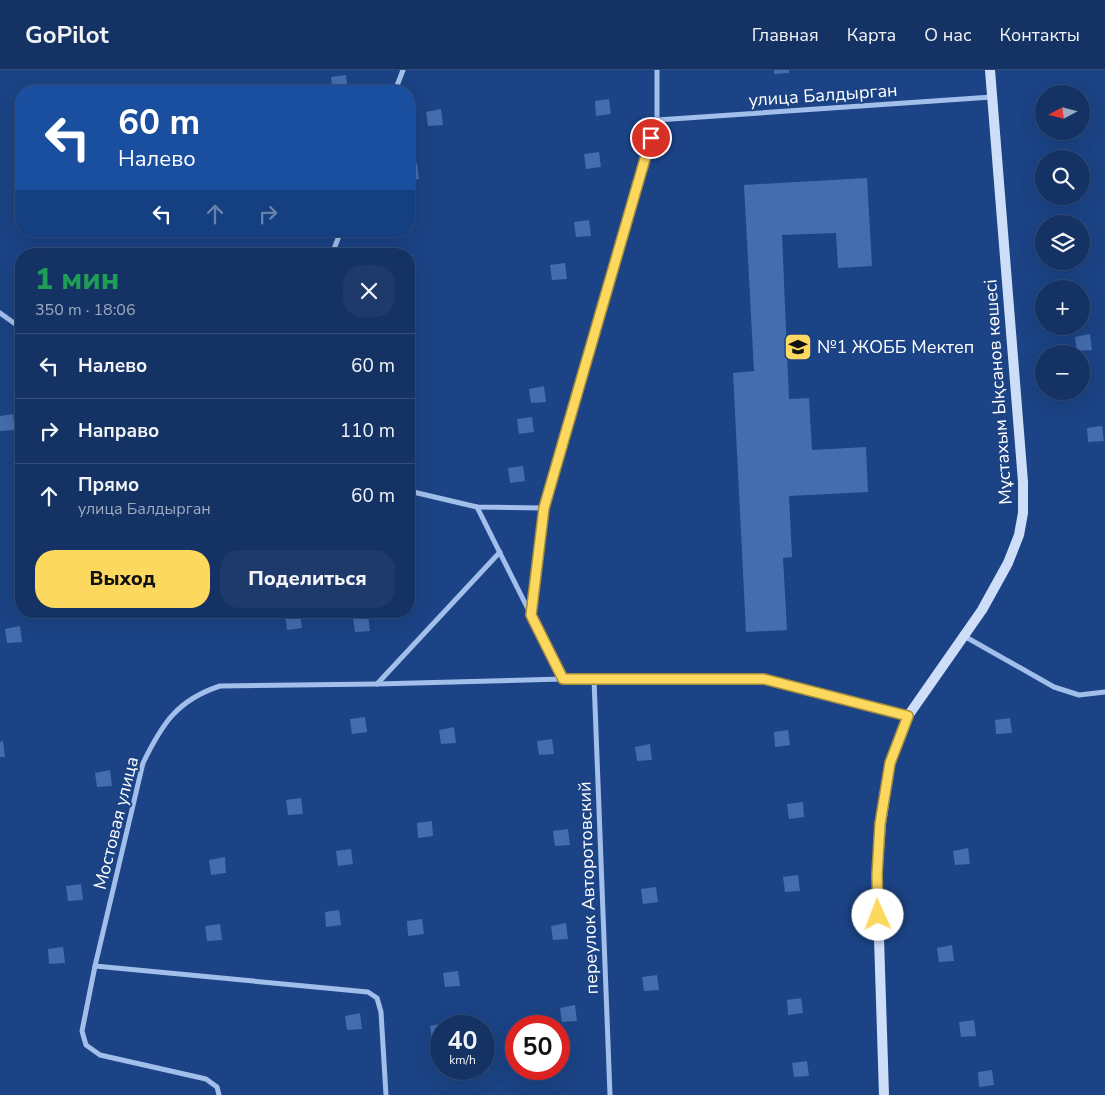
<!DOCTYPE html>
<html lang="ru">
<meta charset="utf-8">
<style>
body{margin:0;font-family:"Nunito Sans",sans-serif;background:#1d3a6a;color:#f1f3f6;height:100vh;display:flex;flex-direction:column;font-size:19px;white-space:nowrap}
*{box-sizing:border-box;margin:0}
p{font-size:16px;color:#9daabf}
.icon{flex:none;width:28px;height:28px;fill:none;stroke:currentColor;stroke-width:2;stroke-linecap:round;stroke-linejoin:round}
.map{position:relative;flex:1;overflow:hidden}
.details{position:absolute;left:15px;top:178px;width:400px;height:370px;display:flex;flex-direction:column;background:#143264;border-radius:20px;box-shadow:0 5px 20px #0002,0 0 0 1px #334d78}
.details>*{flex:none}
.banner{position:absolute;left:15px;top:15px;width:400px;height:152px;border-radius:20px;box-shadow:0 5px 20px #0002,0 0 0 1px #334d78;background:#1a4fa0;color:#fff;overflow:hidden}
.needle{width:32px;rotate:263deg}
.buttons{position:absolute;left:1035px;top:15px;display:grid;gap:10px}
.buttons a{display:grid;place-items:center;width:55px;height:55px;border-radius:50%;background:#143264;box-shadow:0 5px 20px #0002,0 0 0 1px #334d78;font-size:25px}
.speed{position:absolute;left:430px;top:945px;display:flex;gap:10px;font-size:25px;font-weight:700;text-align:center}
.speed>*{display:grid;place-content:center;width:65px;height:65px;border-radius:50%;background:#143264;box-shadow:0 5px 20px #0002,0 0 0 1px #334d78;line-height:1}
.speed small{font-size:12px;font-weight:400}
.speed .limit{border:8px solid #d22;background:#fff;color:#111}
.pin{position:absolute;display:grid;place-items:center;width:42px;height:42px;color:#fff;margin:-21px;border:2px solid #fff;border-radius:50%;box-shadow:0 1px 5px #0007}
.me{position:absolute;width:55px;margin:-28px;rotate:358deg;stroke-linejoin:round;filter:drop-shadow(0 0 4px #0008)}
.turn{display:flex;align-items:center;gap:18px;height:105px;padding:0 20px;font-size:22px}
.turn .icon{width:65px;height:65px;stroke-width:2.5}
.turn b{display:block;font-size:35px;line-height:42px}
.lanes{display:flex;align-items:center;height:48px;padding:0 20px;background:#0003;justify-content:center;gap:25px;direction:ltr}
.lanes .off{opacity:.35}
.round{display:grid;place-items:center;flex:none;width:52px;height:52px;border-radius:20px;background:#1d3a6a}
.head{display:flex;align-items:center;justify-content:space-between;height:85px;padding:0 20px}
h1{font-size:30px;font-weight:800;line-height:38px;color:#1e9e55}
.action{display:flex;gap:10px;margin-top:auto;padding:10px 20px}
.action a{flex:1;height:58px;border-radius:20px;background:#fdd85e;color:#111;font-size:20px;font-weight:800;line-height:58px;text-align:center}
.action a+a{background:#1d3a6a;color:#f1f3f6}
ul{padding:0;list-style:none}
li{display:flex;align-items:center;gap:15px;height:65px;padding:0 20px;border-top:1px solid #334d78}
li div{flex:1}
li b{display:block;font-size:19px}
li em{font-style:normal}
header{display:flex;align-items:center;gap:30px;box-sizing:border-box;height:70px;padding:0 25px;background:#143264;border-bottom:1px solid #334d78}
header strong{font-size:24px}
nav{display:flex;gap:28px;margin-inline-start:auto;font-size:18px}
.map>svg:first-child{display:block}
</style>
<header>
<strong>GoPilot</strong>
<nav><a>Главная</a><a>Карта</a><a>О нас</a><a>Контакты</a></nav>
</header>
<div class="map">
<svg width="1105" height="1025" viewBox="0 0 1105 1025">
<rect width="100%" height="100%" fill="#1b4385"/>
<g fill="#446dae">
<path d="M774 0H789V3L774 4Z"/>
<path d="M346 5 348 20 333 21 331 7Z"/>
<path d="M609 29 611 44 596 46 595 31Z"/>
<path d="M441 39 443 55 428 56 426 42Z"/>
<path d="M599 82 601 97 586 99 584 84Z"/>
<path d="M417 93 419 109 409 110V94Z"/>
<path d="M867 108 872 196 838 198 836 163 782 165 789 329 809 328 812 380 866 377 868 422 789 426 792 487 783 488 787 560 746 562 733 303 754 301 744 115Z"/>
<path d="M589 150 591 166 576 167 574 152Z"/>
<path d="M565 193 567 209 552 210 550 195Z"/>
<path d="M1090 264 1092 280 1077 281 1075 267Z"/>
<path d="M544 316 546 332 531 333 529 319Z"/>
<path d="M13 344 15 360 0 361V346Z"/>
<path d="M532 347 534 362 519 364 517 349Z"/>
<path d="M1102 356 1104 371 1088 372 1087 358Z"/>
<path d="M523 396 525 411 510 413 508 398Z"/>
<path d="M300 543 302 558 287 560 285 545Z"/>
<path d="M368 545 370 561 355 562 353 548Z"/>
<path d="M20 556 22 572 7 573 5 559Z"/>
<path d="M365 647 367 662 352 664 350 649Z"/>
<path d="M1010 648 1012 663 996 664 995 650Z"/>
<path d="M454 657 456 673 441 674 439 660Z"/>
<path d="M788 660 790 675 775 677 774 662Z"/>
<path d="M552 669 554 684 539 685 537 671Z"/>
<path d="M3 671 5 687H0V672Z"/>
<path d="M650 674 652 690 637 691 635 677Z"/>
<path d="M110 700 112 716 97 717 95 703Z"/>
<path d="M301 728 303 744 288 745 286 730Z"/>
<path d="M803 732 804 747 789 749 787 734Z"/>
<path d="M432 751 433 766 418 768 417 753Z"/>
<path d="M568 759 570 775 555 776 553 761Z"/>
<path d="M968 778 970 794 955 795 953 781Z"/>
<path d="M351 779 353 794 338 796 336 781Z"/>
<path d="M225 787 226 803 211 805 209 790Z"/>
<path d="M798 805 800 821 785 822 783 807Z"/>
<path d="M81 814 83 830 68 831 66 816Z"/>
<path d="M656 817 658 832 643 834 641 819Z"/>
<path d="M339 840 341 855 326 857 325 842Z"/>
<path d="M422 849 424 864 408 866 407 851Z"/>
<path d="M566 853 568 869 553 870 551 856Z"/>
<path d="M220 854 222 870 207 871 205 856Z"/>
<path d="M952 875 954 891 939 892 937 878Z"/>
<path d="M63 877 65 893 49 894 48 879Z"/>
<path d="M458 901 460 916 445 917 443 903Z"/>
<path d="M657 905 659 920 644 921 642 907Z"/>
<path d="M801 928 803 943 788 945 787 930Z"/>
<path d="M575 935 577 951 562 952 560 938Z"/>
<path d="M360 943 362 959 347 960 345 946Z"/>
<path d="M974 950 976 966 961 967 959 952Z"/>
<path d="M445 953 446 956H441V969L432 970 430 956Z"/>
<path d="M807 991 809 1006 794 1007 792 993Z"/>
<path d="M992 1000 994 1015 979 1017 978 1002Z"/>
</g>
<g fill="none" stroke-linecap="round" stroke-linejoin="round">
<g stroke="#a2bfeb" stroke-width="5">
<path d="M395 21 403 0"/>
<path d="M657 50 992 27"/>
<path d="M332 184 341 161"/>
<path d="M0 243 21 258"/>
<path d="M409 421 477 437 544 438 531 544"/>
<path d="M477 437 563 609H764L908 646"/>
<path d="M544 438 657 50V0"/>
<path d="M964 566 1054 617 1079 625 1105 622"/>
<path d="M594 609 610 1025"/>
<path d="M377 614 500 482"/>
<path d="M95 896 368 922 377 928 381 942 386 1025"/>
<path d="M219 1025 217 1017 206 1009 100 985 86 975 82 961 95 896 143 693C162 654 177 630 220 616L377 614 563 609"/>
</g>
<path stroke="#cedef8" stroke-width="10" d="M884 1025 877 805 881 754 890 693 908 646 982 540 1008 493 1019 465 1023 443V412L990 0"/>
</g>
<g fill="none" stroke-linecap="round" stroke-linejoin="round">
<g stroke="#a48c3d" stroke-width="12">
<path id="route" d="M651 68 544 438 531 545 563 609H764L908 646 890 693 880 754 877 805 878 845"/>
</g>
<use href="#route" stroke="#fdd85e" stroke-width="9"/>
</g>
<defs>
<g id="school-square" transform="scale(1.4375)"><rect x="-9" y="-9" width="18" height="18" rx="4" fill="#fdd85e" stroke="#1b4385"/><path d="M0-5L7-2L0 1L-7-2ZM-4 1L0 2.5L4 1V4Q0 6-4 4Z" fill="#111"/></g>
</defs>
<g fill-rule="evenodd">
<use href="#school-square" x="798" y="277"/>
</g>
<g text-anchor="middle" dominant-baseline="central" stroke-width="4" stroke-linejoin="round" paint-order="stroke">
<g font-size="18" fill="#fff" stroke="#1b4385">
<text transform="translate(823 25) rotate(-4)">улица Балдырган</text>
<text transform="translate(998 322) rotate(-94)">Мұстахым Ықсанов көшесі</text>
<text transform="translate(116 753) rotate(-76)">Мостовая улица</text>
<text transform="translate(588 818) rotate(-92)">переулок Авторотовский</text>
</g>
<g font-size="18" fill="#fff" stroke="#1b4385" text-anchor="start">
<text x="817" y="277">№1 ЖОББ Мектеп</text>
</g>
</g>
</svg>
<div class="buttons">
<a><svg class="needle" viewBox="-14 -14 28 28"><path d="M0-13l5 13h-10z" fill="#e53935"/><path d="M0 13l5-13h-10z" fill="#9daabf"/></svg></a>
<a><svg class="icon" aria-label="search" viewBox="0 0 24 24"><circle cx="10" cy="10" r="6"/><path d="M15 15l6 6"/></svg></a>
<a><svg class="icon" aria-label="layers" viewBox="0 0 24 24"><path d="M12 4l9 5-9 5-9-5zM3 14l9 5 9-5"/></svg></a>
<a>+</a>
<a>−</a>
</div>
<div class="speed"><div>40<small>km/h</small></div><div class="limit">50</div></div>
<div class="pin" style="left:651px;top:68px;background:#d93025"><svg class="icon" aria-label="arrive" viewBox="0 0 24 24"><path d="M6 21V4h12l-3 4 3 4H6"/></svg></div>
<svg class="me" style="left:878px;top:845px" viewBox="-20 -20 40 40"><circle r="19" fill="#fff"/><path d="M0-13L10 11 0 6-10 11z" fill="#fdd85e"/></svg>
<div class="banner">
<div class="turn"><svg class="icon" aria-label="left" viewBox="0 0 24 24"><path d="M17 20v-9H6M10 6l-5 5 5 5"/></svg><div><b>60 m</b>Налево</div></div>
<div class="lanes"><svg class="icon" aria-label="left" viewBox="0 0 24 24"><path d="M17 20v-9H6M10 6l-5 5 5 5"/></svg><svg class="icon off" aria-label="ahead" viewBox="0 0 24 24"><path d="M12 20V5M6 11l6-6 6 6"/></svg><svg class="icon off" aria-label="right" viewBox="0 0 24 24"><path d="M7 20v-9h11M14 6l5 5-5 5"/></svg></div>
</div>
<section class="details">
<div class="head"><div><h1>1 мин</h1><p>350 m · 18:06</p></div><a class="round"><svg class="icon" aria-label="close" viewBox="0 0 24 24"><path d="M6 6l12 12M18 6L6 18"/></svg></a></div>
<ul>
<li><svg class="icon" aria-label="left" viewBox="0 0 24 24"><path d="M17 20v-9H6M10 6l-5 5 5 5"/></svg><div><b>Налево</b></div><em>60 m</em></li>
<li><svg class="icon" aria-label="right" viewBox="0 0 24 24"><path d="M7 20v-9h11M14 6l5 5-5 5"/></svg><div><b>Направо</b></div><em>110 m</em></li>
<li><svg class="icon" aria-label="ahead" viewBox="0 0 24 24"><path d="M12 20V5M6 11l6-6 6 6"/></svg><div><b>Прямо</b><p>улица Балдырган</p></div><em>60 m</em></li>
</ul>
<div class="action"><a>Выход</a><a>Поделиться</a></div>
</section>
</div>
